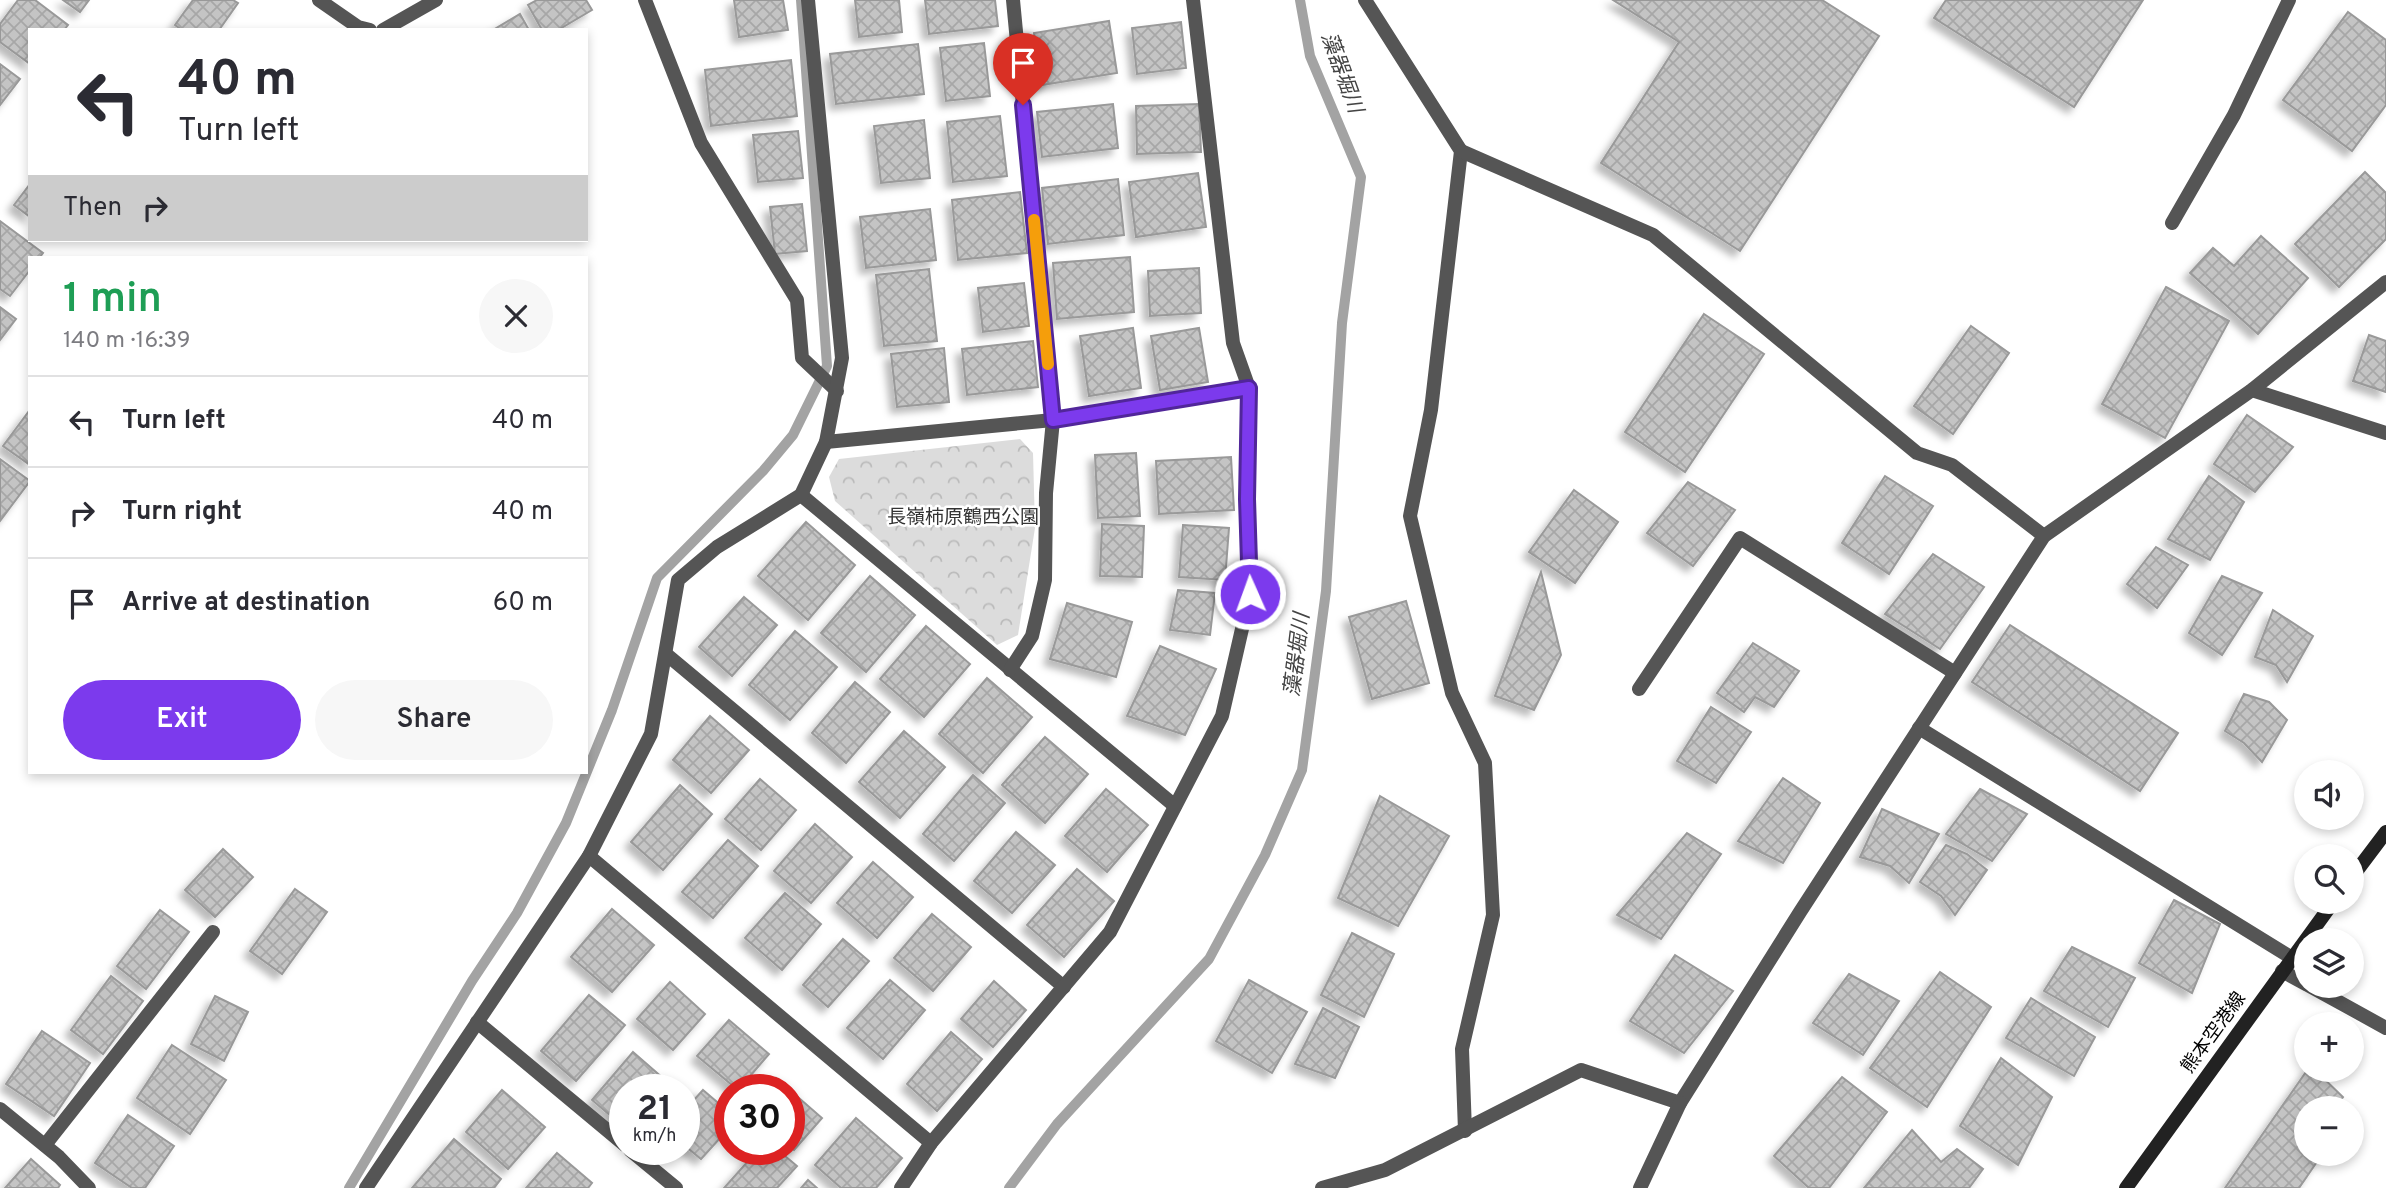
<!DOCTYPE html>
<meta charset="utf-8">
<style>
body{margin:0;font-family:Overpass,"Noto Sans JP",sans-serif;background:#f7f7f7;color:#2b2b33;height:100vh;display:flex;flex-direction:column;font-size:26px;white-space:nowrap}
*{box-sizing:border-box;margin:0}
p{font-size:23px;color:#7c7c81}
.icon{flex:none;width:38px;height:38px;fill:none;stroke:currentColor;stroke-width:2;stroke-linecap:round;stroke-linejoin:round}
.map{position:relative;flex:1;overflow:hidden}
.details{position:absolute;left:28px;top:256px;width:560px;height:518px;display:flex;flex-direction:column;background:#fff;border-radius:0px;box-shadow:0 4px 10px #0003}
.details>*{flex:none}
.banner{position:absolute;left:28px;top:28px;width:560px;height:214px;border-radius:0px;box-shadow:0 4px 10px #0003;background:#fff;color:#2b2b33;overflow:hidden}
.controls{position:absolute;left:2294px;top:760px;display:grid;gap:14px}
.controls a{display:grid;place-items:center;width:70px;height:70px;border-radius:50%;background:#fff;box-shadow:0 4px 10px #0003;font-size:35px}
.speed{position:absolute;left:609px;top:1074px;display:flex;gap:14px;font-size:35px;font-weight:700;text-align:center}
.speed>*{display:grid;place-content:center;width:91px;height:91px;border-radius:50%;background:#fff;box-shadow:0 4px 10px #0003;line-height:1}
.speed small{font-size:18px;font-weight:400}
.speed .limit{border:10px solid #d22;background:#fff;color:#111}
.pin{position:absolute;display:grid;place-items:center;width:60px;height:60px;color:#fff;margin:-72px -30px;border-radius:50% 50% 50% 0;rotate:-45deg;box-shadow:0 0 7px #0007}
.pin .icon{rotate:45deg}
.me{position:absolute;width:77px;margin:-38px;rotate:358deg;stroke-linejoin:round;filter:drop-shadow(0 0 5px #0008)}
.turn{display:flex;align-items:center;gap:24px;height:147px;padding:0 35px;font-size:32px}
.turn .icon{width:91px;height:91px;stroke-width:2.5}
.turn b{display:block;font-size:49px;line-height:60px}
.then{display:flex;align-items:center;height:66px;padding:0 35px;background:#0003;gap:14px;font-size:26px}
.round{display:grid;place-items:center;flex:none;width:74px;height:74px;border-radius:37px;background:#f7f7f7}
.headline{display:flex;align-items:center;justify-content:space-between;height:119px;padding:0 35px}
h1{font-size:42px;font-weight:600;line-height:52px;color:#1e9e55}
.button{display:flex;gap:14px;margin-top:auto;padding:14px 35px}
.button a{flex:1;height:80px;border-radius:42px;background:#7c3aed;color:#fff;font-size:28px;font-weight:600;line-height:80px;text-align:center}
.button a+a{background:#f7f7f7;color:#2b2b33}
ul{padding:0;list-style:none}
li{display:flex;align-items:center;gap:21px;height:91px;padding:0 35px;border-top:2px solid #e1e1e2}
li div{flex:1}
li b{display:block;font-size:26px}
li em{font-style:normal}
.map>svg:first-child{display:block}
</style>
<div class="map">
<svg width="2386" height="1188" viewBox="0 0 2386 1188">
<defs>
<pattern id="park-crowns" width="20" height="18" patternUnits="userSpaceOnUse" patternTransform="scale(1.75)"><rect width="20" height="18" fill="#dcdcdc"/><path d="M2 6a3 3 0 1 1 6 0M12 15a3 3 0 1 1 6 0" fill="none" stroke="#bbb"/></pattern>
<pattern id="building-cross-hatch" width="8" height="8" patternUnits="userSpaceOnUse" patternTransform="scale(1.75)"><rect width="8" height="8" fill="#c4c4c4"/><path d="M0 0l8 8M0 8l8-8" fill="none" stroke="#a7a7a7"/></pattern>
<filter id="shadow"><feDropShadow dx="-6" dy="6" stdDeviation="3.5" flood-color="#0004"/></filter>
</defs>
<rect width="100%" height="100%" fill="#fff"/>
<path fill="url(#park-crowns)" d="M1020 439 1033 453 1035 528 1018 635 997 645 835 501 829 477 839 459Z"/>
<g fill="none" stroke-linecap="round" stroke-linejoin="round">
<g stroke="#a3a3a3" stroke-width="10">
<path d="M349 1188 472 981 517 913 566 823 612 710 657 578 763 471 793 435 827 366 801 0"/>
<path d="M1009 1188 1057 1124 1209 959 1265 855 1302 770 1326 591 1342 323 1361 177 1310 56 1300 0"/>
</g>
</g>
<g fill="url(#building-cross-hatch)" stroke="#999" stroke-width="2" filter="url(#shadow)">
<path d="M18 0H35L68 25 64 30H30V64L0 42V24Z"/>
<path d="M63 0H89L80 12Z"/>
<path d="M193 0H233L238 3 219 30H182L175 25Z"/>
<path d="M537 0H586L592 10 558 30H542L528 5Z"/>
<path d="M734 0H783L788 30 739 37Z"/>
<path d="M855 0H899L902 32 859 37Z"/>
<path d="M925 0H995L998 26 929 34Z"/>
<path d="M1613 0H1822L1879 36 1740 251 1601 163 1679 42Z"/>
<path d="M1946 0H2143L2074 107 1934 18Z"/>
<path d="M2348 12 2386 40V105L2352 151 2283 100Z"/>
<path d="M520 14 529 30H493Z"/>
<path d="M1109 21 1117 73 1042 85 1034 33Z"/>
<path d="M1181 22 1186 68 1137 74 1132 28Z"/>
<path d="M984 43 990 96 946 101 940 48Z"/>
<path d="M918 44 924 94 836 104 830 54Z"/>
<path d="M791 60 797 116 711 126 705 70Z"/>
<path d="M0 64 20 79 0 105Z"/>
<path d="M1113 104 1118 148 1042 157 1037 112Z"/>
<path d="M1199 104 1201 152 1137 154 1136 106Z"/>
<path d="M1000 116 1007 176 953 182 947 122Z"/>
<path d="M924 120 930 178 881 183 874 126Z"/>
<path d="M798 131 803 178 758 182 753 135Z"/>
<path d="M2365 172 2386 193V239L2339 287 2295 244Z"/>
<path d="M1198 173 1206 227 1136 237 1129 182Z"/>
<path d="M1118 179 1124 235 1048 244 1042 188Z"/>
<path d="M30 184V217L14 205Z"/>
<path d="M1020 192 1027 253 958 260 952 200Z"/>
<path d="M802 204 807 251 775 254 770 207Z"/>
<path d="M930 209 936 260 866 268 860 217Z"/>
<path d="M0 221 43 253 40 257H30V270L10 296 0 289Z"/>
<path d="M2261 236 2308 278 2258 334 2190 273 2213 248 2234 266Z"/>
<path d="M1130 257 1134 312 1057 319 1053 263Z"/>
<path d="M1199 268 1201 313 1150 316 1148 271Z"/>
<path d="M929 269 937 341 884 346 876 275Z"/>
<path d="M1024 283 1029 326 983 332 978 288Z"/>
<path d="M2166 287 2229 321 2165 438 2102 404Z"/>
<path d="M0 307 16 319 0 340Z"/>
<path d="M1704 314 1764 354 1685 472 1625 432Z"/>
<path d="M1971 326 2009 353 1953 434 1914 406Z"/>
<path d="M1133 328 1141 388 1089 396 1080 336Z"/>
<path d="M1199 328 1208 382 1160 390 1151 336Z"/>
<path d="M2369 335 2386 341V392L2353 381Z"/>
<path d="M1033 341 1038 387 967 395 962 349Z"/>
<path d="M944 348 949 402 897 407 891 354Z"/>
<path d="M29 411H30V465L3 446Z"/>
<path d="M2247 415 2293 447 2255 492 2214 464Z"/>
<path d="M1136 453 1140 516 1098 518 1095 455Z"/>
<path d="M1231 457 1234 510 1159 514 1156 461Z"/>
<path d="M0 459 30 481 0 521Z"/>
<path d="M1885 476 1933 506 1889 574 1842 543Z"/>
<path d="M2209 476 2244 502 2210 560 2168 539Z"/>
<path d="M1688 482 1735 510 1693 566 1647 533Z"/>
<path d="M1574 490 1618 522 1575 583 1529 552Z"/>
<path d="M806 522 855 565 808 620 758 576Z"/>
<path d="M1102 524 1144 526 1142 577 1100 576Z"/>
<path d="M1183 525 1229 528 1225 580 1179 577Z"/>
<path d="M2156 547 2188 565 2157 608 2127 584Z"/>
<path d="M1933 554 1984 587 1940 649 1885 614Z"/>
<path d="M1541 572 1561 655 1534 710 1495 696Z"/>
<path d="M870 576 915 615 866 672 821 633Z"/>
<path d="M2222 576 2262 593 2222 655 2189 633Z"/>
<path d="M1178 590 1215 593 1210 635 1170 630Z"/>
<path d="M744 597 777 625 732 676 699 647Z"/>
<path d="M1406 601 1429 683 1372 699 1349 617Z"/>
<path d="M1067 603 1132 622 1116 677 1050 659Z"/>
<path d="M2273 610 2313 636 2287 682 2276 665 2255 657Z"/>
<path d="M2010 625 2178 733 2140 791 1972 682Z"/>
<path d="M926 626 970 664 924 717 880 679Z"/>
<path d="M795 631 837 667 790 720 749 685Z"/>
<path d="M1753 643 1799 671 1774 707 1755 697 1744 712 1717 693Z"/>
<path d="M1160 646 1216 669 1185 735 1127 716Z"/>
<path d="M987 678 1032 717 983 773 939 734Z"/>
<path d="M855 682 890 712 846 763 812 733Z"/>
<path d="M2244 694 2269 702 2287 720 2262 762 2244 743 2225 731Z"/>
<path d="M1711 707 1751 732 1716 783 1677 761Z"/>
<path d="M710 716 749 750 711 793 673 760Z"/>
<path d="M904 731 945 767 900 818 859 782Z"/>
<path d="M1045 737 1088 774 1045 823 1002 785Z"/>
<path d="M973 775 1005 803 954 861 923 834Z"/>
<path d="M1783 778 1820 803 1783 863 1738 841Z"/>
<path d="M760 779 796 810 761 850 725 819Z"/>
<path d="M680 785 712 814 663 870 631 842Z"/>
<path d="M1106 789 1148 825 1107 872 1065 836Z"/>
<path d="M1980 789 2027 814 1992 861 1946 834Z"/>
<path d="M1380 796 1449 836 1398 926 1338 898Z"/>
<path d="M1882 809 1939 834 1909 883 1890 866 1860 857Z"/>
<path d="M815 824 852 857 811 903 774 871Z"/>
<path d="M1016 832 1055 865 1012 913 974 881Z"/>
<path d="M1687 833 1721 854 1661 939 1617 915Z"/>
<path d="M728 840 758 866 713 918 682 892Z"/>
<path d="M1946 845 1967 854 1987 870 1955 915 1941 896 1920 882Z"/>
<path d="M223 849 253 877 215 917 185 890Z"/>
<path d="M873 862 913 897 877 938 837 903Z"/>
<path d="M1077 869 1114 901 1064 957 1027 925Z"/>
<path d="M295 889 327 912 282 974 250 951Z"/>
<path d="M785 893 821 924 782 970 745 938Z"/>
<path d="M2174 900 2220 924 2192 993 2139 963Z"/>
<path d="M612 909 654 945 612 992 571 957Z"/>
<path d="M160 910 189 932 146 989 117 966Z"/>
<path d="M932 914 971 947 933 991 894 958Z"/>
<path d="M1352 933 1394 954 1364 1017 1321 995Z"/>
<path d="M843 939 869 961 828 1007 803 985Z"/>
<path d="M2072 947 2135 978 2108 1027 2044 991Z"/>
<path d="M1675 955 1733 991 1684 1053 1630 1021Z"/>
<path d="M1940 972 1991 1007 1927 1107 1870 1068Z"/>
<path d="M1849 974 1899 1001 1863 1055 1813 1023Z"/>
<path d="M111 976 143 1001 103 1054 71 1030Z"/>
<path d="M890 980 925 1010 883 1059 847 1028Z"/>
<path d="M1249 980 1307 1012 1272 1073 1216 1041Z"/>
<path d="M994 981 1026 1010 993 1047 961 1019Z"/>
<path d="M670 982 705 1014 673 1050 637 1019Z"/>
<path d="M589 995 625 1025 576 1081 541 1051Z"/>
<path d="M215 996 248 1012 224 1061 191 1044Z"/>
<path d="M2031 998 2095 1037 2074 1076 2006 1038Z"/>
<path d="M1323 1008 1359 1027 1335 1078 1295 1064Z"/>
<path d="M729 1020 769 1054 738 1090 697 1056Z"/>
<path d="M42 1031 90 1063 54 1116 6 1084Z"/>
<path d="M951 1032 982 1059 937 1111 907 1084Z"/>
<path d="M172 1045 226 1080 190 1134 137 1098Z"/>
<path d="M633 1052 672 1086 669 1090H625V1128L592 1100Z"/>
<path d="M2001 1058 2052 1097 2018 1165 1960 1126Z"/>
<path d="M2308 1069H2314L2343 1097 2335 1108H2306V1153H2323L2299 1188H2225Z"/>
<path d="M1842 1077 1887 1112 1829 1188H1809L1774 1156Z"/>
<path d="M776 1078 822 1118 794 1150 789 1146V1090H765Z"/>
<path d="M502 1090 545 1127 508 1169 466 1132Z"/>
<path d="M703 1090 730 1113V1127L701 1159 684 1145V1111Z"/>
<path d="M128 1115 174 1146 145 1188H132L95 1163Z"/>
<path d="M856 1118 902 1158 876 1188H841L815 1165Z"/>
<path d="M1912 1130 1941 1162 1957 1149 1983 1169 1969 1188H1864Z"/>
<path d="M454 1139 501 1179 494 1188H412Z"/>
<path d="M758 1150H778L797 1166 777 1188H724Z"/>
<path d="M557 1153 592 1183 588 1188H526Z"/>
<path d="M31 1159 60 1185 58 1188H5Z"/>
<path d="M808 1180 817 1188H801Z"/>
</g>
<g fill="none" stroke-linecap="round" stroke-linejoin="round">
<g stroke="#555" stroke-width="14">
<path d="M319 0 358 27 370 30"/>
<path d="M645 0 701 143 797 300 802 358 837 391"/>
<path d="M1365 0 1461 151 1431 410 1410 516 1452 693 1485 763 1493 915 1462 1049 1465 1131"/>
<path d="M383 30 436 0"/>
<path d="M1461 151 1653 235 1917 453 1952 465 2044 536"/>
<path d="M2172 223 2234 115 2289 0"/>
<path d="M2252 390 2386 433"/>
<path d="M826 442 1053 420 1249 388"/>
<path d="M801 495 1175 806"/>
<path d="M666 654 1064 987"/>
<path d="M1010 670 1032 636 1045 580 1046 493 1053 420 1013 0"/>
<path d="M1639 689 1740 538 1955 673"/>
<path d="M1919 728 2292 958"/>
<path d="M589 856 931 1143"/>
<path d="M2282 971 2306 984"/>
<path d="M2308 985 2386 1028"/>
<path d="M477 1022 625 1145"/>
<path d="M0 1109 59 1157 89 1188"/>
<path d="M45 1145 213 932"/>
<path d="M630 1150 676 1188"/>
<path d="M366 1188 589 856 651 734 678 580 717 547 801 495 826 442 842 358 808 0"/>
<path d="M901 1188 931 1143 1110 932 1222 716 1250 594 1247 500 1249 388 1233 343 1193 0"/>
<path d="M1322 1188 1385 1170 1581 1070 1680 1103 1800 912 2044 536 2252 390 2386 282"/>
<path d="M1640 1188 1680 1103"/>
</g>
<g stroke="#222" stroke-width="14">
<path d="M2352 877 2386 832"/>
<path d="M2126 1188 2334 901"/>
</g>
</g>
<g fill="none" stroke-linecap="round" stroke-linejoin="round">
<g stroke="#51269a" stroke-width="18">
<path id="route" d="M1023 105 1053 420 1249 388 1247 499 1250 594"/>
</g>
<use href="#route" stroke="#7c3aed" stroke-width="12"/>
<path stroke="#f59e0b" stroke-width="12" d="M1034 220 1048 364"/>
</g>
<g text-anchor="middle" dominant-baseline="central" stroke-width="5" stroke-linejoin="round" paint-order="stroke">
<g font-size="19" fill="#333" stroke="#fff">
<text x="963" y="518">長嶺柿原鶴西公園</text>
</g>
<g font-size="19" fill="#000" stroke="#fff">
<text transform="translate(2214 1033) rotate(-54)">熊本空港線</text>
</g>
<g font-size="21" font-style="italic" fill="#444" stroke="#fff">
<text transform="translate(1341 73) rotate(70)">藻器堀川</text>
<text transform="translate(1298 655) rotate(-83)">藻器堀川</text>
</g>
</g>
</svg>
<div class="controls">
<a><svg class="icon" aria-label="sound" viewBox="0 0 24 24"><path d="M4 9h4l5-4v14l-5-4H4zM17 9q2 3 0 6"/></svg></a>
<a><svg class="icon" aria-label="search" viewBox="0 0 24 24"><circle cx="10" cy="10" r="6"/><path d="M15 15l6 6"/></svg></a>
<a><svg class="icon" aria-label="layers" viewBox="0 0 24 24"><path d="M12 4l9 5-9 5-9-5zM3 14l9 5 9-5"/></svg></a>
<a>+</a>
<a>−</a>
</div>
<div class="speed"><div>21<small>km/h</small></div><div class="limit">30</div></div>
<div class="pin" style="left:1023px;top:105px;background:#d93025"><svg class="icon" aria-label="arrive" viewBox="0 0 24 24"><path d="M6 21V4h12l-3 4 3 4H6"/></svg></div>
<svg class="me" style="left:1250px;top:594px" viewBox="-20 -20 40 40"><circle r="17" fill="#7c3aed" stroke="#fff" stroke-width="3"/><path d="M0-11L8 9 0 5-8 9z" fill="#fff"/></svg>
<div class="banner">
<div class="turn"><svg class="icon" aria-label="left" viewBox="0 0 24 24"><path d="M17 20v-9H6M10 6l-5 5 5 5"/></svg><div><b>40 m</b>Turn left</div></div>
<div class="then">Then<svg class="icon" aria-label="right" viewBox="0 0 24 24"><path d="M7 20v-9h11M14 6l5 5-5 5"/></svg></div>
</div>
<section class="details">
<div class="headline"><div><h1>1 min</h1><p>140 m · 16:39</p></div><a class="round"><svg class="icon" aria-label="close" viewBox="0 0 24 24"><path d="M6 6l12 12M18 6L6 18"/></svg></a></div>
<ul>
<li><svg class="icon" aria-label="left" viewBox="0 0 24 24"><path d="M17 20v-9H6M10 6l-5 5 5 5"/></svg><div><b>Turn left</b></div><em>40 m</em></li>
<li><svg class="icon" aria-label="right" viewBox="0 0 24 24"><path d="M7 20v-9h11M14 6l5 5-5 5"/></svg><div><b>Turn right</b></div><em>40 m</em></li>
<li><svg class="icon" aria-label="arrive" viewBox="0 0 24 24"><path d="M6 21V4h12l-3 4 3 4H6"/></svg><div><b>Arrive at destination</b></div><em>60 m</em></li>
</ul>
<div class="button"><a>Exit</a><a>Share</a></div>
</section>
</div>
